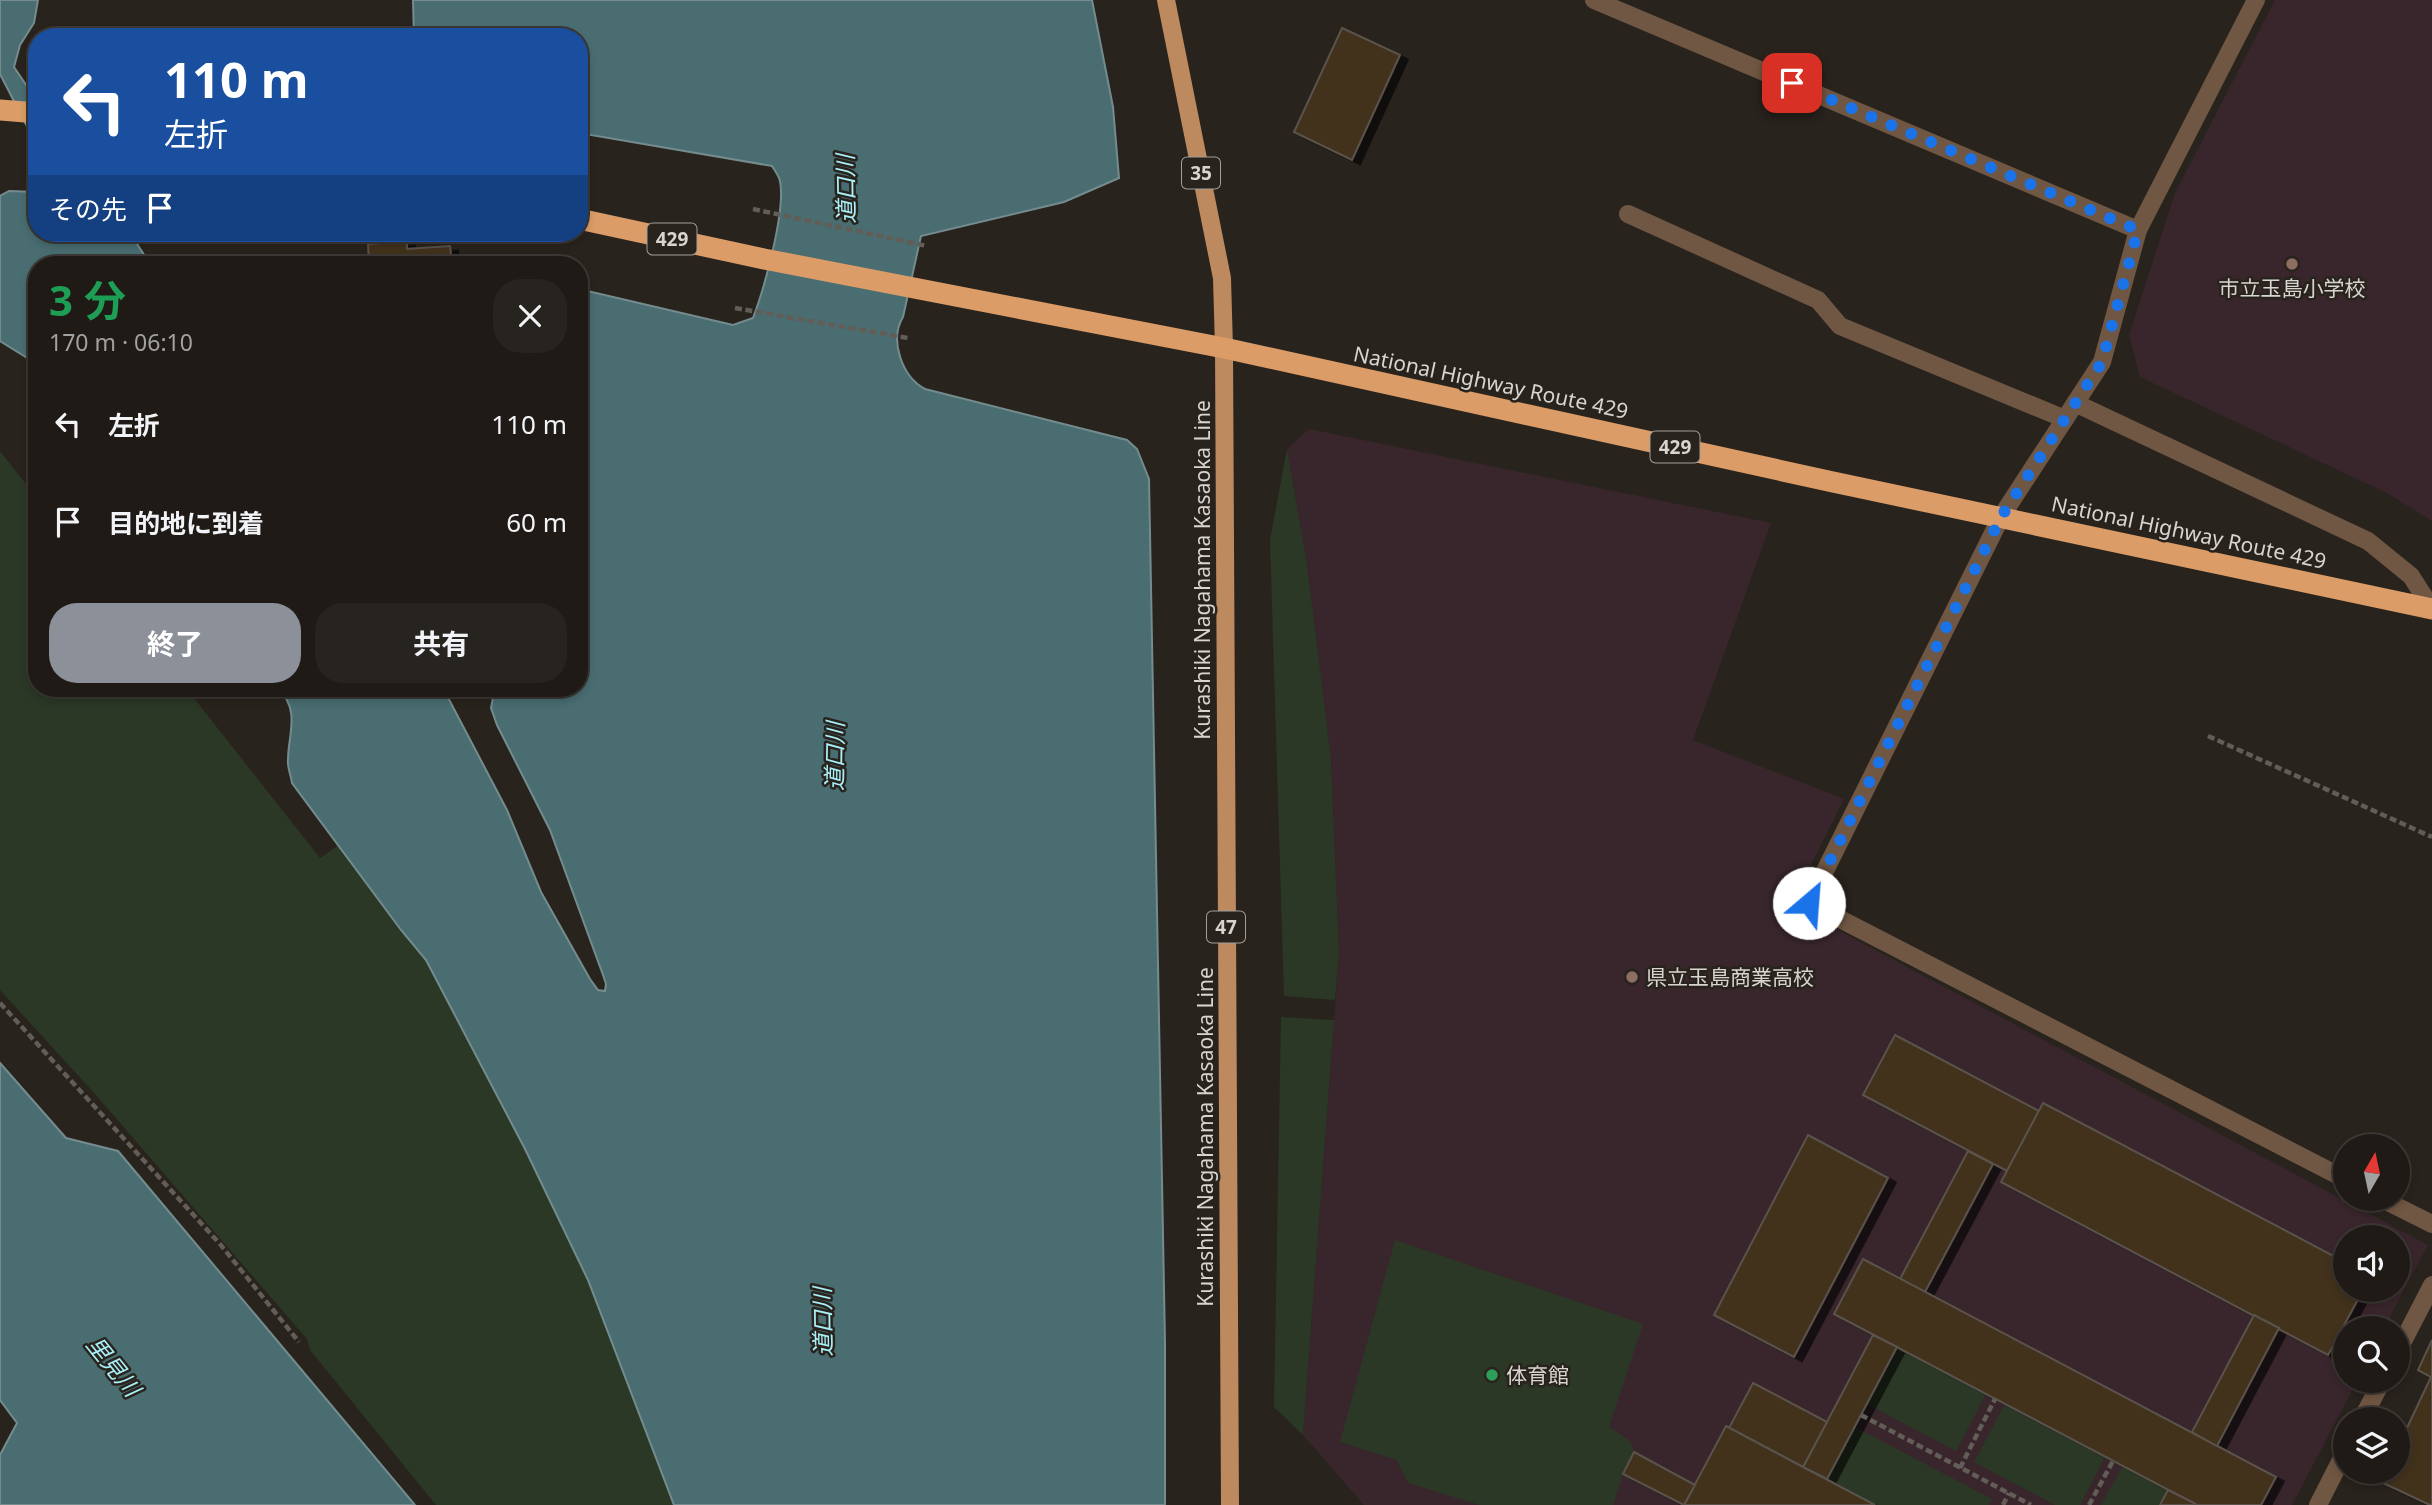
<!DOCTYPE html>
<html lang="ja">
<meta charset="utf-8">
<style>
body{margin:0;font-family:"Noto Sans","Noto Sans JP",sans-serif;background:#27231f;color:#f1f3f6;height:100vh;display:flex;flex-direction:column;font-size:26px;white-space:nowrap}
*{box-sizing:border-box;margin:0}
p{font-size:23px;color:#a1a1a1}
.icon{flex:none;width:38px;height:38px;fill:none;stroke:currentColor;stroke-width:2;stroke-linecap:round;stroke-linejoin:round}
.map{position:relative;flex:1;overflow:hidden}
.drawer{position:absolute;left:28px;top:256px;width:560px;height:441px;display:flex;flex-direction:column;background:#1f1a16;border-radius:28px;box-shadow:0 4px 10px #0003,0 0 0 2px #3c3835}
.drawer>*{flex:none}
.top-card{position:absolute;left:28px;top:28px;width:560px;height:214px;border-radius:28px;box-shadow:0 4px 10px #0003,0 0 0 2px #3c3835;background:#1a4fa0;color:#fff;overflow:hidden}
.needle{width:46px;rotate:9deg}
.fabs{position:absolute;left:2333px;top:1134px;display:grid;gap:14px}
.fabs a{display:grid;place-items:center;width:77px;height:77px;border-radius:50%;background:#1f1a16;box-shadow:0 4px 10px #0003,0 0 0 2px #3c3835;font-size:35px}
.pin{position:absolute;display:grid;place-items:center;width:60px;height:60px;color:#fff;margin:-30px;border-radius:14px;box-shadow:0 4px 10px #0006}
.me{position:absolute;width:77px;margin:-38px;rotate:27deg;stroke-linejoin:round;filter:drop-shadow(0 0 5px #0008)}
.turn{display:flex;align-items:center;gap:24px;height:147px;padding:0 21px;font-size:32px}
.turn .icon{width:91px;height:91px;stroke-width:2.5}
.turn b{display:block;font-size:49px;line-height:60px}
.then{display:flex;align-items:center;height:66px;padding:0 21px;background:#0003;gap:14px;font-size:26px}
.round{display:grid;place-items:center;flex:none;width:74px;height:74px;border-radius:28px;background:#27231f}
.summary{display:flex;align-items:center;justify-content:space-between;height:119px;padding:0 21px}
h1{font-size:42px;font-weight:700;line-height:52px;color:#1e9e55}
.primary-button{display:flex;gap:14px;margin-top:auto;padding:14px 21px}
.primary-button a{flex:1;height:80px;border-radius:28px;background:#8c9099;color:#fff;font-size:28px;font-weight:700;line-height:80px;text-align:center}
.primary-button a+a{background:#27231f;color:#f1f3f6}
ul{padding:0;list-style:none}
li{display:flex;align-items:center;gap:21px;height:98px;padding:0 21px}
li div{flex:1}
li b{display:block;font-size:26px}
li em{font-style:normal}
.map>svg:first-child{display:block}
</style>
<div class="map">
<svg width="2432" height="1505" viewBox="0 0 2432 1505">
<defs>
<filter id="shadow"><feDropShadow dx="8" dy="4.5" stdDeviation="0" flood-color="#0009"/></filter>
</defs>
<rect width="100%" height="100%" fill="#29231d"/>
<g fill="#38262c" fill-rule="evenodd">
<path d="M2275 0H2432V521L2387 493 2140 377 2129 335 2175 193Z"/>
<path d="M1309 429 1771 523 1693 740 1844 799 1791 905 2428 1245 2384 1328H2345V1381H2357L2292 1505H1364L1303 1435 1339 953 1331 759 1307 564 1287 449ZM2345 1237H2398V1290H2345Z"/>
</g>
<g fill="#2b3826">
<path d="M1287 449 1307 564 1331 759 1339 954 1335 1000 1284 996 1270 540Z"/>
<path d="M0 451 37 498V688H186L320 858 339 845 401 930 426 959 525 1149 588 1280 674 1505H436L310 1350 307 1339 95 1094 0 990Z"/>
<path d="M1281 1017 1334 1020 1303 1435 1274 1407Z"/>
<path d="M1395 1240 1643 1324 1609 1427 1630 1441 1634 1452 1623 1474 1613 1505H1480L1408 1483 1397 1460 1340 1442Z"/>
<path d="M1897 1347 1986 1394 1956 1451 1867 1404Z"/>
<path d="M2005 1404 2105 1457 2080 1505H2055L1974 1462Z"/>
<path d="M1855 1427 1992 1499 1989 1505H1875L1827 1480Z"/>
<path d="M2123 1466 2168 1490 2160 1505H2101Z"/>
</g>
<g fill="#496d71" stroke="#748c8e" stroke-width="2">
<path d="M0 0H38L34 23 20 45 14 67 37 101V146L0 74Z"/>
<path d="M413 0H1092L1113 107 1119 178 1064 202 921 236 903 317C889 340 902 377 925 389L1127 440 1137 449 1149 479 1165 1343V1505H674L588 1280 525 1149 426 960 401 930 292 783C291 775 287 767 288 760 288 734 301 711 278 688H443L507 810 541 892 590 979 598 990 605 991 606 984 603 975 550 830 497 725 491 708 495 688H579V289L733 325 753 318C764 289 786 211 780 181 779 176 775 171 772 166L579 133V37H414Z"/>
<path d="M9 191 37 192V233H130L150 264H37V364L0 341V196Z"/>
<path d="M0 1063 66 1138 118 1151 415 1505H0V1455L17 1423 0 1400Z"/>
</g>
<g fill="#43301d" stroke="#5a534c" stroke-width="2" filter="url(#shadow)">
<path d="M1342 28 1400 55 1352 160 1294 132Z"/>
<path d="M407 241V249L450 246 452 264H353L369 262 368 244Z"/>
<path d="M1895 1035 2039 1111 2007 1171 1863 1095Z"/>
<path d="M2043 1103 2345 1262V1290H2363L2328 1355 2001 1182Z"/>
<path d="M1808 1135 1888 1178 1794 1357 1714 1315Z"/>
<path d="M1968 1151 1993 1164 1925 1292 1900 1279Z"/>
<path d="M1863 1259 2276 1477 2261 1505H2197L1834 1314Z"/>
<path d="M2254 1315 2279 1328 2217 1446 2192 1432Z"/>
<path d="M1873 1335 1897 1347 1827 1479 1803 1467Z"/>
<path d="M2432 1340V1505H2430L2381 1482 2386 1472H2398V1447L2431 1377 2418 1370Z"/>
<path d="M1753 1383 1827 1422 1803 1467 1729 1428Z"/>
<path d="M1726 1426 1803 1467 1875 1505H1684Z"/>
<path d="M1634 1452 1695 1485 1684 1505 1623 1474Z"/>
<path d="M2168 1490 2194 1503 2193 1505H2160Z"/>
</g>
<g fill="none" stroke-linecap="round" stroke-linejoin="round">
<g stroke="#635d58" stroke-width="4.5" stroke-dasharray="7 3.5" stroke-linecap="butt">
<path d="M753 209 927 246"/>
<path d="M735 308 908 338"/>
<path d="M2208 736 2432 837"/>
<path d="M0 1003 220 1244 299 1342"/>
<path d="M1861 1415 2031 1505"/>
<path d="M1960 1468 1995 1399"/>
<path d="M2003 1505 2009 1493"/>
<path d="M2089 1505 2113 1461"/>
</g>
<g stroke="#705743" stroke-width="18">
<path d="M1594 0 2138 230"/>
<path d="M2256 0 2138 230 2102 362 2001 517 1809 903 2345 1179"/>
<path d="M1628 214 1818 300 1840 326 2065 419"/>
<path d="M2075 403 2368 541 2411 576 2432 609"/>
<path d="M2382 1199 2432 1224"/>
<path d="M2398 1351 2432 1285"/>
<path d="M2362 1419 2382 1381"/>
<path d="M2318 1505 2345 1452"/>
</g>
<path stroke="#bd895e" stroke-width="18" d="M1166 0 1222 278 1224 348 1230 1505"/>
<g stroke="#db9c68" stroke-width="21">
<path d="M0 110 37 113"/>
<path d="M579 219 764 259 1224 348 1833 482 2432 609"/>
</g>
</g>
<g fill="none" stroke-linecap="round" stroke-linejoin="round">
<path stroke="#1a73e8" stroke-width="12" stroke-dasharray="0 21.6" d="M1792 83 2138 230 2102 362 2001 517 1809 903"/>
</g>
<g fill="#8d6e63" stroke="#29231d" stroke-width="2.5">
<circle cx="2292" cy="264" r="7"/>
<circle cx="1632" cy="977" r="7"/>
</g>
<circle fill="#2e9e5b" stroke="#29231d" stroke-width="2.5" cx="1492" cy="1375" r="7"/>
<g text-anchor="middle" dominant-baseline="central" stroke-width="5" stroke-linejoin="round" paint-order="stroke">
<g fill="#29231d" stroke="#a49f9a" stroke-width="2">
<rect x="1182" y="157.5" width="38" height="31" rx="5"/>
<rect x="647.5" y="223.5" width="49" height="31" rx="5"/>
<rect x="1650.5" y="431.5" width="49" height="31" rx="5"/>
<rect x="1207" y="911.5" width="38" height="31" rx="5"/>
</g>
<g font-size="19" font-weight="bold" fill="#d8d4d0">
<text x="1201" y="173">35</text>
<text x="672" y="239">429</text>
<text x="1675" y="447">429</text>
<text x="1226" y="927">47</text>
</g>
<g font-size="21" fill="#d8d4d0" stroke="#29231d" text-anchor="start">
<text x="2292" y="288" text-anchor="middle">市立玉島小学校</text>
<text x="1646" y="977">県立玉島商業高校</text>
<text x="1506" y="1375">体育館</text>
</g>
<g font-size="21" fill="#d8d4d0" stroke="#29231d">
<text transform="translate(1491 382) rotate(12)">National Highway Route 429</text>
<text transform="translate(2189 532) rotate(12)">National Highway Route 429</text>
<text transform="translate(1202 570) rotate(-90)">Kurashiki Nagahama Kasaoka Line</text>
<text transform="translate(1205 1137) rotate(-90)">Kurashiki Nagahama Kasaoka Line</text>
</g>
<g font-size="23" font-style="italic" fill="#a8eff7" stroke="#29231d">
<text transform="translate(845 189) rotate(-91)">道口川</text>
<text transform="translate(834 756) rotate(-89)">道口川</text>
<text transform="translate(822 1322) rotate(-91)">道口川</text>
<text transform="translate(114 1366) rotate(51)">里見川</text>
</g>
</g>
</svg>
<div class="fabs">
<a><svg class="needle" viewBox="-14 -14 28 28"><path d="M0-13l5 13h-10z" fill="#e53935"/><path d="M0 13l5-13h-10z" fill="#a1a1a1"/></svg></a>
<a><svg class="icon" aria-label="sound" viewBox="0 0 24 24"><path d="M4 9h4l5-4v14l-5-4H4zM17 9q2 3 0 6"/></svg></a>
<a><svg class="icon" aria-label="search" viewBox="0 0 24 24"><circle cx="10" cy="10" r="6"/><path d="M15 15l6 6"/></svg></a>
<a><svg class="icon" aria-label="layers" viewBox="0 0 24 24"><path d="M12 4l9 5-9 5-9-5zM3 14l9 5 9-5"/></svg></a>
</div>
<div class="pin" style="left:1792px;top:83px;background:#d93025"><svg class="icon" aria-label="arrive" viewBox="0 0 24 24"><path d="M6 21V4h12l-3 4 3 4H6"/></svg></div>
<svg class="me" style="left:1809px;top:903px" viewBox="-20 -20 40 40"><circle r="19" fill="#fff"/><path d="M0-13L10 11 0 6-10 11z" fill="#1a73e8"/></svg>
<div class="top-card">
<div class="turn"><svg class="icon" aria-label="left" viewBox="0 0 24 24"><path d="M17 20v-9H6M10 6l-5 5 5 5"/></svg><div><b>110 m</b>左折</div></div>
<div class="then">その先<svg class="icon" aria-label="arrive" viewBox="0 0 24 24"><path d="M6 21V4h12l-3 4 3 4H6"/></svg></div>
</div>
<section class="drawer">
<div class="summary"><div><h1>3 分</h1><p>170 m · 06:10</p></div><a class="round"><svg class="icon" aria-label="close" viewBox="0 0 24 24"><path d="M6 6l12 12M18 6L6 18"/></svg></a></div>
<ul>
<li><svg class="icon" aria-label="left" viewBox="0 0 24 24"><path d="M17 20v-9H6M10 6l-5 5 5 5"/></svg><div><b>左折</b></div><em>110 m</em></li>
<li><svg class="icon" aria-label="arrive" viewBox="0 0 24 24"><path d="M6 21V4h12l-3 4 3 4H6"/></svg><div><b>目的地に到着</b></div><em>60 m</em></li>
</ul>
<div class="primary-button"><a>終了</a><a>共有</a></div>
</section>
</div>
